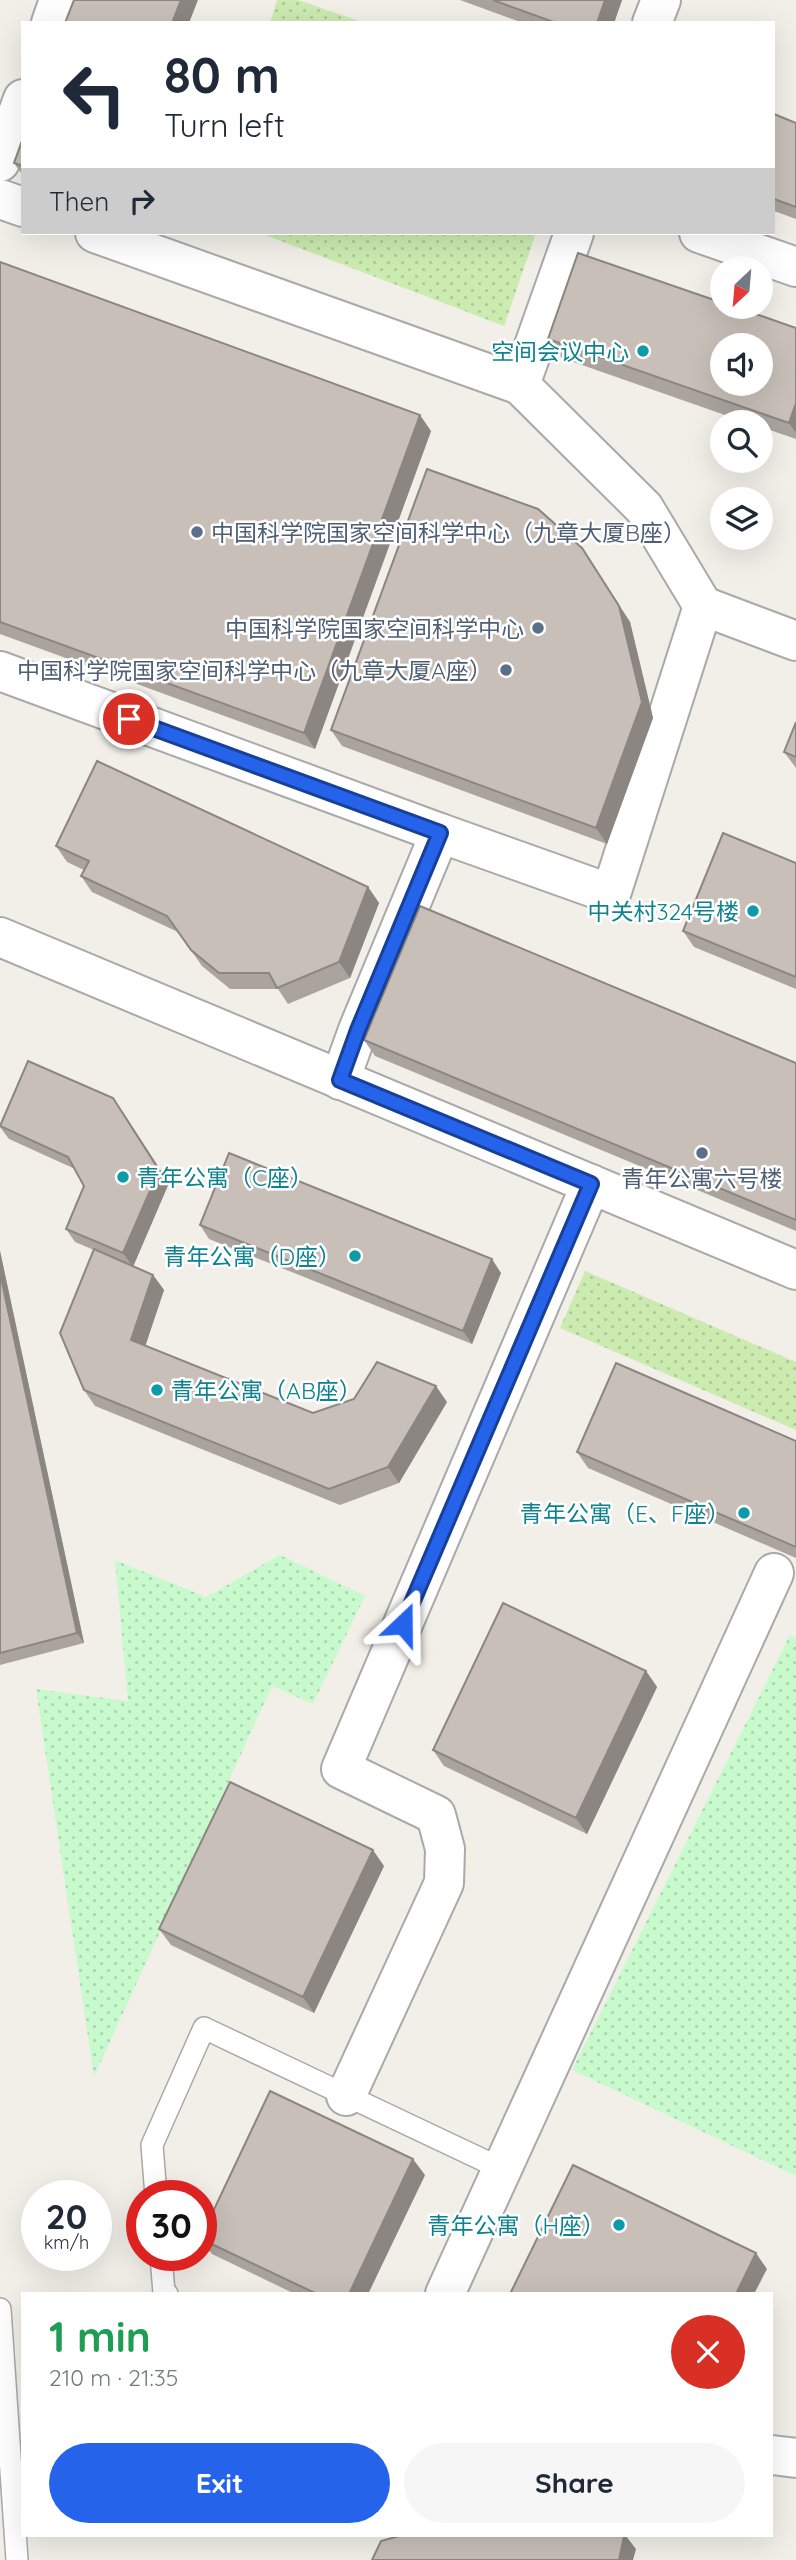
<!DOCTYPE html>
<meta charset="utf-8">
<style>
body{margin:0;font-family:Quicksand,"Noto Sans SC",sans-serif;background:#f6f6f7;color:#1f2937;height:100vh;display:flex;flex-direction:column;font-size:26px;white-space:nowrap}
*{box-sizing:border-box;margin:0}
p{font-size:23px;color:#747a83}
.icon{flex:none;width:38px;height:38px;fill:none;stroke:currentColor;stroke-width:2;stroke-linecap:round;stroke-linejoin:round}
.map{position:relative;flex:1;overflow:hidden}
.side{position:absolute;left:21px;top:2292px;width:752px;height:245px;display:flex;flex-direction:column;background:#fff;border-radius:0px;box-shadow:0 7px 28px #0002}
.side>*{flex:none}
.banner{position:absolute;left:21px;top:21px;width:754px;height:214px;border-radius:0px;box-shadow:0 7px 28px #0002;background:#fff;color:#1f2937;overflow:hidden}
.needle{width:46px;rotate:206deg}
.tools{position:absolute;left:710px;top:256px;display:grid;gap:14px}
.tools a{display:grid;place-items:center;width:63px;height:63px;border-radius:50%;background:#fff;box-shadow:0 7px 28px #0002;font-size:35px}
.speed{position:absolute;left:21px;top:2180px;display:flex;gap:14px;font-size:35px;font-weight:700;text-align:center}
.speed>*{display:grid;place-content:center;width:91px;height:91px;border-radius:50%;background:#fff;box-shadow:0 7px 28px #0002;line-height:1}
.speed small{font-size:18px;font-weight:400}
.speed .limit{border:10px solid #d22;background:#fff;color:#111}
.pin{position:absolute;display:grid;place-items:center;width:60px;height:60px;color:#fff;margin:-30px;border:4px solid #fff;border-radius:50%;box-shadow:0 2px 7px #0007}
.me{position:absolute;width:77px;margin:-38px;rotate:23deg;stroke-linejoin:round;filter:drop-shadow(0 0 5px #0008)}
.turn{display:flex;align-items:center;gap:24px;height:147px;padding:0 28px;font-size:32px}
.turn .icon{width:91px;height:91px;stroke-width:2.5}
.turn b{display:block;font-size:49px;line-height:60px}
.then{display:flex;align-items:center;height:66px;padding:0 28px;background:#0003;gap:14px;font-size:26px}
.round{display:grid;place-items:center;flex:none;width:74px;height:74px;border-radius:37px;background:#f6f6f7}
.summary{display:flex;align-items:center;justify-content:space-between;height:119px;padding:0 28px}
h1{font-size:42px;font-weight:700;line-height:52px;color:#1e9e55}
.action{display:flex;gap:14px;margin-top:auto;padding:14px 28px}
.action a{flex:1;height:80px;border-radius:42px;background:#2563eb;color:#fff;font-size:28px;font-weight:700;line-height:80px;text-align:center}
.action a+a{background:#f6f6f7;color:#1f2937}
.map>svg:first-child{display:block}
</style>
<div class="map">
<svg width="796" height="2560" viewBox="0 0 796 2560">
<defs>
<pattern id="grass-dots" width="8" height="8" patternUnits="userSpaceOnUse" patternTransform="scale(1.75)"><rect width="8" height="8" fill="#cbebb0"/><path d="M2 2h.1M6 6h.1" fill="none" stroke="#aec997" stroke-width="1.8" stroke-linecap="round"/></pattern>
<pattern id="park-dots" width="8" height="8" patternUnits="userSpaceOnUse" patternTransform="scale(1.75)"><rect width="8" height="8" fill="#c8face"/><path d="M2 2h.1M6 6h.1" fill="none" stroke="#acd6b1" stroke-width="1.8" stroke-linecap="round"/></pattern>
</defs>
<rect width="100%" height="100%" fill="#f2efe9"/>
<g fill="url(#grass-dots)">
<path d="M277 0H298L365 23H270Z"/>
<path d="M260 233H536L504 326Z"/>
<path d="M585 1271 796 1362V1430L560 1328Z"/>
</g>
<g fill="url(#park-dots)">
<path d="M280 1555 365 1596 313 1704 272 1686 94 2077 36 1689 128 1701 115 1560 206 1597Z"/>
<path d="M790 1635 796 1638V2176L572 2070Z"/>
</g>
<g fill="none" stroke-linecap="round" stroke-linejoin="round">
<g stroke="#a9a9a9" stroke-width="24">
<g id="service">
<path d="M156 2196 152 2145 204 2028 502 2169"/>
<path d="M161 2256 164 2293 167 2294"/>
<path d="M0 2309 17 2560"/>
</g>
</g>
<g stroke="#a9a9a9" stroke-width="42">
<g id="minor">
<path d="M51 23 59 0"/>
<path d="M652 23 661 0"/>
<path d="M0 162 23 99"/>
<path d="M0 199 23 207"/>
<path d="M95 233 520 385 644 508 703 606 611 894 440 833 358 1030 340 1080"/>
<path d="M699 233 796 267"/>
<path d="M520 385 574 233"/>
<path d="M703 606 796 641"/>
<path d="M0 671 440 833"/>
<path d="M0 937 796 1270"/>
<path d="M346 2096 444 1883 445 1849 436 1815 341 1769 591 1184"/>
<path d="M445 2294 774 1573"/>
<path d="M772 2455 796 2458"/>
</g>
</g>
<use href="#service" stroke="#fff" stroke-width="21"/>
<use href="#minor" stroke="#fff" stroke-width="38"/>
</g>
<g fill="#aba49e">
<path d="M460 0H622L614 23H523Z"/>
<path d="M774 114 796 123V219L774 211Z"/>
<path d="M23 138V176L14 163Z"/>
<path d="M0 262 431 431 315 749 0 634Z"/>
<path d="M796 328V439L761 427V422H745L562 358 548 339Z"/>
<path d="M582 548 630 622 653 718 607 844 342 746 331 730Z"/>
<path d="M796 722V768L784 752Z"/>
<path d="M56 846 368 887 379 903 350 978 288 1004 278 989H230L202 966 178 932 92 892 81 876 84 870 67 862Z"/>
<path d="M796 863V989L694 947 683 931Z"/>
<path d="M364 1040 796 1063V1231L375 1056Z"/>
<path d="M123 1112 169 1183 133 1266 153 1275 164 1290 145 1346 313 1413 447 1402 399 1483 340 1505 95 1406 84 1390 94 1250 75 1242 66 1229 84 1186 75 1169 9 1139 0 1127V1124Z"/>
<path d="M200 1225 501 1273 472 1344 209 1239Z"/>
<path d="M0 1251 84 1643 0 1665Z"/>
<path d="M796 1441V1558L588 1468 577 1452Z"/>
<path d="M646 1671 657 1687 587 1834 444 1766 433 1750Z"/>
<path d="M384 1866 314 2013 171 1945 159 1929Z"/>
<path d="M425 2175 368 2294H295L212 2254 201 2240V2237Z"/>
</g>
<g fill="#8b8681">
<path d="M181 0H198L189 23H172Z"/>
<path d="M605 0H622L614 23H597Z"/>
<path d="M796 403V433L789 423Z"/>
<path d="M420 415 431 431 315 749 304 733Z"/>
<path d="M582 548 630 622 653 718 607 844 596 828Z"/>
<path d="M368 887 379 903 350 978 339 962Z"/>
<path d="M113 1098 169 1183 133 1267 123 1253Z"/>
<path d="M0 1251 84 1643 77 1633 0 1273Z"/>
<path d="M492 1259 501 1273 472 1344 463 1331Z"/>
<path d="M153 1275 164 1290 142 1356 131 1340Z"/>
<path d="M436 1386 447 1402 399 1483 388 1467Z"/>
<path d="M646 1671 657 1687 587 1834 576 1818Z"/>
<path d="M373 1850 384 1866 314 2013 303 1997Z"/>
<path d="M413 2159 425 2175 368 2294H349Z"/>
<path d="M756 2253 767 2269 754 2294H736Z"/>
<path d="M624 2536H626L636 2549 633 2560H619Z"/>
</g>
<g fill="#c7bfb8" stroke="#8b8681" stroke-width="2" fill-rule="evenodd">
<path d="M74 0H181L172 23H65Z"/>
<path d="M493 0H605L597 23H556Z"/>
<path d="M774 114 796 123V207L774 199Z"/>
<path d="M23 138V166L14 163Z"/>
<path d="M578 253 723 303V306H733L796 328V403L789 423 548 339ZM723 345H761V383H723Z"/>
<path d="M0 262 420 415 304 733 0 622Z"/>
<path d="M427 469 538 509 582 548 619 606 642 702 596 828 331 730Z"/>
<path d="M796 722V757L784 752Z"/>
<path d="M97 761 368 887 339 962 277 988 269 973H219L191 950 167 916 81 876 89 861 56 846Z"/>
<path d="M723 833 796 863V977L683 931Z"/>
<path d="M420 906 796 1063V1220L364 1040Z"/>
<path d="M28 1061 113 1098 159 1170 123 1253 66 1229 84 1186 68 1157 0 1126Z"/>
<path d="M229 1153 492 1259 463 1331 200 1225Z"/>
<path d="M94 1249 153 1275 131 1340 313 1413 354 1399 377 1362 436 1386 388 1467 329 1489 84 1390 60 1333Z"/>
<path d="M0 1273 77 1633 0 1653Z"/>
<path d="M616 1363 796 1441V1547L577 1452Z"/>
<path d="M503 1603 646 1671 576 1818 433 1750Z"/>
<path d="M230 1782 373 1850 303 1997 159 1929Z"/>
<path d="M270 2091 413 2159 349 2294H317L201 2239V2237Z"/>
<path d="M573 2165 756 2253 736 2294H510Z"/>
<path d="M399 2536H624L619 2560H372L381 2541Z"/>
</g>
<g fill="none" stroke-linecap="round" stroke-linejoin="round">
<g stroke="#184099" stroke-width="18">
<path id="route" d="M129 719 440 833 358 1030 340 1080 591 1184 403 1624"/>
</g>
<use href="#route" stroke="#2563eb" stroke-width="12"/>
</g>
<g fill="#0f9aa8" stroke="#fff" stroke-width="2.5">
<circle cx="643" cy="351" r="7"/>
<circle cx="753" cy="911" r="7"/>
<circle cx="123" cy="1177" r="7"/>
<circle cx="355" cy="1256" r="7"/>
<circle cx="157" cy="1390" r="7"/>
<circle cx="744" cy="1513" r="7"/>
<circle cx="619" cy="2225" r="7"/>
</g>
<g fill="#5c6f8a" stroke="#fff" stroke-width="2.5">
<circle cx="197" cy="532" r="7"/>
<circle cx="538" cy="628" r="7"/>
<circle cx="506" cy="670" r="7"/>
<circle cx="702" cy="1153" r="7"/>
</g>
<g text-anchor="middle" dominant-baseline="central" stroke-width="5" stroke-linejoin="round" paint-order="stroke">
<g font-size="23" fill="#0d838f" stroke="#fff" text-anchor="end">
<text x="629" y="351">空间会议中心</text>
<text x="739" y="911">中关村324号楼</text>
<text x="137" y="1177" text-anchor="start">青年公寓（C座）</text>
<text x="341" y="1256">青年公寓（D座）</text>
<text x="171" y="1390" text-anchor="start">青年公寓（AB座）</text>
<text x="730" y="1513">青年公寓（E、F座）</text>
<text x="605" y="2225">青年公寓（H座）</text>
</g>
<g font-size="23" fill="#4e5e75" stroke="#fff" text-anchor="end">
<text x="211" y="532" text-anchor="start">中国科学院国家空间科学中心（九章大厦B座）</text>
<text x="524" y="628">中国科学院国家空间科学中心</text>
<text x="492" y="670">中国科学院国家空间科学中心（九章大厦A座）</text>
<text x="702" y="1178" text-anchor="middle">青年公寓六号楼</text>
</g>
</g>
</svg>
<div class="tools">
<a><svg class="needle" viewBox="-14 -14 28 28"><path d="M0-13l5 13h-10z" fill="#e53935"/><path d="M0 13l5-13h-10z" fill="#747a83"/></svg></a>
<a><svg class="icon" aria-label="sound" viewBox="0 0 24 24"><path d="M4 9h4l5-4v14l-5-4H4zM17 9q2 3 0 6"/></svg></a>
<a><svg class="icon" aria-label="search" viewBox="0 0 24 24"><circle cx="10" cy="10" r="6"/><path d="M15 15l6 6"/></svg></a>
<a><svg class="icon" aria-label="layers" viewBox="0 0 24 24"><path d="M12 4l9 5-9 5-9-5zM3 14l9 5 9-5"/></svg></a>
</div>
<div class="speed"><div>20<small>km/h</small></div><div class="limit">30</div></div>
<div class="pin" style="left:129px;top:719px;background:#d93025"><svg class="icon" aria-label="arrive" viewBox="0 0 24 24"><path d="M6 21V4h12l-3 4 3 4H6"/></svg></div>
<svg class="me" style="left:403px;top:1624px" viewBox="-20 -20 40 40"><path d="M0-17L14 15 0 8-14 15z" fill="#2563eb" stroke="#fff" stroke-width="4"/></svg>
<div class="banner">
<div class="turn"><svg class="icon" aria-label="left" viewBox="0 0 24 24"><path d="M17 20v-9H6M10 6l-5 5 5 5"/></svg><div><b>80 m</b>Turn left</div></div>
<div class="then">Then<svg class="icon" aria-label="right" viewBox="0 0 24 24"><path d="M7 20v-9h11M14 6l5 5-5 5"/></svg></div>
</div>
<section class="side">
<div class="summary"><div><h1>1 min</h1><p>210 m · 21:35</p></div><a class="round" style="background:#d93025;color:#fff"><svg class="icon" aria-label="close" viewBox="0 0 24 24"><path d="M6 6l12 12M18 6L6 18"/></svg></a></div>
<div class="action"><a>Exit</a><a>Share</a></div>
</section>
</div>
